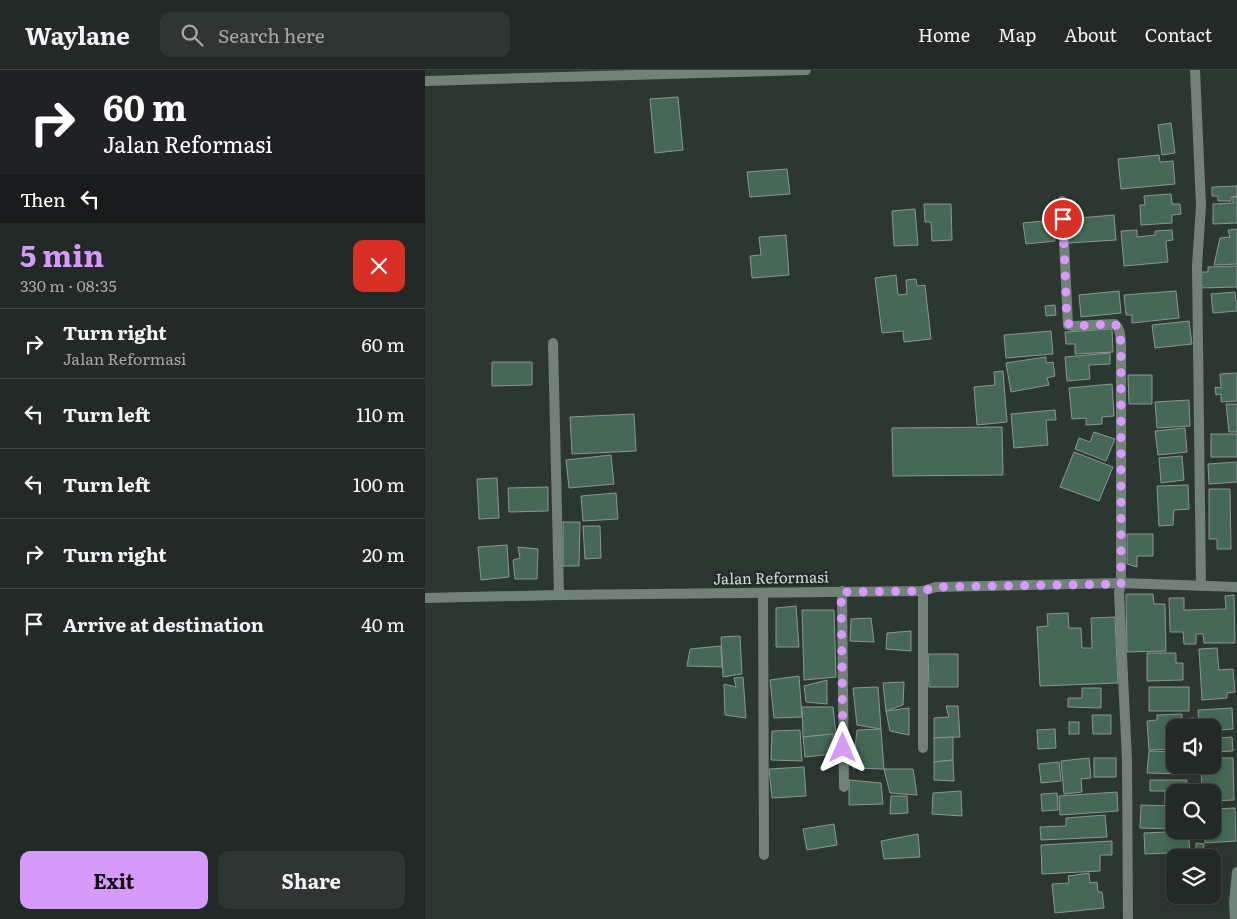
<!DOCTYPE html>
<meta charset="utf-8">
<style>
body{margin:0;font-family:Literata,serif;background:#2e3532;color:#f1f3f6;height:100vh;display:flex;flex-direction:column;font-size:19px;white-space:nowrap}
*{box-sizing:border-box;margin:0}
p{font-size:16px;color:#a2a6a7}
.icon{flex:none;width:28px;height:28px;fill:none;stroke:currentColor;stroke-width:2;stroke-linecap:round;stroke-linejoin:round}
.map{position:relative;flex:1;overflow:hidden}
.side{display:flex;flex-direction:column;background:#222926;width:425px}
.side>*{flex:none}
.guide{background:#202124;color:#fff;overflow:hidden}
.fabs{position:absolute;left:741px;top:649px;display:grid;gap:10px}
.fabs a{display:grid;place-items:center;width:55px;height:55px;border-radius:10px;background:#222926;box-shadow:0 2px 12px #0003,0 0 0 1px #3f4543;font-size:25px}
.pin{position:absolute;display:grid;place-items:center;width:42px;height:42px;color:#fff;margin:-21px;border:2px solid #fff;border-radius:50%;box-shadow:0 1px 5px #0007}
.me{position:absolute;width:55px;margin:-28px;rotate:0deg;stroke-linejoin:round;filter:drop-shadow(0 0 4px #0008)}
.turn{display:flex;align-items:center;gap:18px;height:105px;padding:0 20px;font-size:22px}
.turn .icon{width:65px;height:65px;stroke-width:2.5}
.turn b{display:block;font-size:35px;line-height:42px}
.then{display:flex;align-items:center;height:48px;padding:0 20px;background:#0003;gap:10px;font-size:19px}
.round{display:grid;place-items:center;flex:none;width:52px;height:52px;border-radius:10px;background:#2e3532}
.headline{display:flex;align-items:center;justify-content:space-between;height:85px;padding:0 20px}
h1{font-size:30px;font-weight:700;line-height:38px;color:#d69bfa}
.button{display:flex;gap:10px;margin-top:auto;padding:10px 20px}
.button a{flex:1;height:58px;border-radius:10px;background:#d69bfa;color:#111;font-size:20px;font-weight:700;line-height:58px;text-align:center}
.button a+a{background:#2e3532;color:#f1f3f6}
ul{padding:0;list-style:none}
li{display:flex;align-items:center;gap:15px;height:70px;padding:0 20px;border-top:1px solid #3f4543}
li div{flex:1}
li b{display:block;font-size:19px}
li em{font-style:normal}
header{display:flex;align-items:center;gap:30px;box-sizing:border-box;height:70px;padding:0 25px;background:#222926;border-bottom:1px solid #3f4543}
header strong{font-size:24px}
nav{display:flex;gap:28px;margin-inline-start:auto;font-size:18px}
.search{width:350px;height:45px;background:#2e3532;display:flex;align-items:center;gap:12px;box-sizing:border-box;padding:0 18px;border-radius:10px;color:#a2a6a7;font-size:19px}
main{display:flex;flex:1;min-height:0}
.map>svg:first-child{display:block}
</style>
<header>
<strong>Waylane</strong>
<div class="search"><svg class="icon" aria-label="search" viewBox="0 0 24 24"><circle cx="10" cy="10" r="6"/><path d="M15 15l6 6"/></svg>Search here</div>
<nav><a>Home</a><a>Map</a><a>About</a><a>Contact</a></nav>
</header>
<main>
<section class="side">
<div class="guide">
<div class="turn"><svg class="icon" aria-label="right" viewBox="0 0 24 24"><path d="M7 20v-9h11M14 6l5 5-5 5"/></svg><div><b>60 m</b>Jalan Reformasi</div></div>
<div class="then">Then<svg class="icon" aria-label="left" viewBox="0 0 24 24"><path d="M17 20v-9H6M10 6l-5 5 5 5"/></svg></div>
</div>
<div class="headline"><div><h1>5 min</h1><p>330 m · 08:35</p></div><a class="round" style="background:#d93025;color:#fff"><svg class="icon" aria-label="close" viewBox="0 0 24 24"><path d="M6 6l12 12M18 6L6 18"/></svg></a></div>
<ul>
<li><svg class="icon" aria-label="right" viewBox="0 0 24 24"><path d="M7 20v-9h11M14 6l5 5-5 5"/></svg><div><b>Turn right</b><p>Jalan Reformasi</p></div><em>60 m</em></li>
<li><svg class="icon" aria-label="left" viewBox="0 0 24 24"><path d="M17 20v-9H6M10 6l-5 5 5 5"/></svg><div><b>Turn left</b></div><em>110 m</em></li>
<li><svg class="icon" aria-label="left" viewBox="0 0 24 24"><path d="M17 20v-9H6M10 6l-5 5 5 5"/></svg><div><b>Turn left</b></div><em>100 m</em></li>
<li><svg class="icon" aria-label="right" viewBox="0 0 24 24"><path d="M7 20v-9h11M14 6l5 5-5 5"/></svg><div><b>Turn right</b></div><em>20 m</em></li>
<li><svg class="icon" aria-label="arrive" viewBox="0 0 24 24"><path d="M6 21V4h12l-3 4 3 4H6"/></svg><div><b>Arrive at destination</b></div><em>40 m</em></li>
</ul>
<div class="button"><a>Exit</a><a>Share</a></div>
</section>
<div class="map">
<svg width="812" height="849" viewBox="0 0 812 849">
<rect width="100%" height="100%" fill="#2d3732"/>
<g fill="#466957" stroke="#8b9791">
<path d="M253 27 258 80 230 83 225 29Z"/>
<path d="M746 53 750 83 737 85 733 55Z"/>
<path d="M734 85 735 92 748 91 750 114 696 119 693 89Z"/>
<path d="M362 99 365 124 325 127 322 102Z"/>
<path d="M812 116V126L806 127V131H793V126H787V117Z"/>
<path d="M746 124 747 134H755L756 144 747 145V153L716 155 715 135H720L719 126Z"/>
<path d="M808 127H812V153L788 154V134L808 133Z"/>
<path d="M499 134H526L527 170 507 171 506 152H500Z"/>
<path d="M490 139 493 175 469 176 467 141Z"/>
<path d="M689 145 691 170 643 173 642 149Z"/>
<path d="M628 150 630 171 601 174 598 153Z"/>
<path d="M812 159V194L789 195 795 168 805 167 803 160Z"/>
<path d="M712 160V167L730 165V161L747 160 748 170 741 171 743 192 699 196 696 161Z"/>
<path d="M361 165 364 205 327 208 325 186 336 185 334 167Z"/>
<path d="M812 196V217L773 218V202H783V197Z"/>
<path d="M471 205 473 225 482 224 481 210 491 209 492 216 500 215 506 269 479 272 478 261 457 263 450 208Z"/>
<path d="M694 221 696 243 656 247 654 225Z"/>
<path d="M751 221 754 248 707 253V245H701L699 225Z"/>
<path d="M810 222 811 231H812V241L788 243 786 224Z"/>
<path d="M630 235 631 245 621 246 620 236Z"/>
<path d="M764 251 767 274 730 278 727 255Z"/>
<path d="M687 259 688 282 650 284V274H641L640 262Z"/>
<path d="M626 261 628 284 581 288 579 265Z"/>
<path d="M685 283V294L664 295 665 309 642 311 640 287Z"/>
<path d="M621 287V293L628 292 630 306 622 308 624 315 586 322 581 293Z"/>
<path d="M67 292H107V315L67 316Z"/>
<path d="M578 301 582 352 552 355 549 317 570 315 569 302Z"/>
<path d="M812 303V331L796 332V324L791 325 790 317 796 318 795 304Z"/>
<path d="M703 305H727V334H704Z"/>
<path d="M687 314 689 346 677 347V354L661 355V348L647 349 644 318Z"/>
<path d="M764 330 765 356 732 358 730 332Z"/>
<path d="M801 334H812V362H804Z"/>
<path d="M630 340 631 350H621L623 375 589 378 586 344Z"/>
<path d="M209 344 211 381 147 384 145 347Z"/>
<path d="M577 357 578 405 468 406 467 358Z"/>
<path d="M760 358 762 382 733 385 730 361Z"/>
<path d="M669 362 690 369 681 391 650 379 654 368 665 372Z"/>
<rect x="786" y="364" width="26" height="23"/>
<path d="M649 382 688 397 674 431 635 417Z"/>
<path d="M186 385 189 414 144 418 141 390Z"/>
<path d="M757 386 759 410 736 413 734 388Z"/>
<path d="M812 392V412L784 414 783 394Z"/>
<path d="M72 408 74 448 54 449 52 409Z"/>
<path d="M763 415 764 439 749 440 748 455 734 456 732 416Z"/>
<path d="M123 417V441L84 442 83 418Z"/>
<path d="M784 419H805L806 479H792V469H784Z"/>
<path d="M191 423 193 449 158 451 156 426Z"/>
<path d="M138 452H155L154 496H138Z"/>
<path d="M158 456H175L176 488 160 489Z"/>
<path d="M702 464H728V486H712V497L702 494Z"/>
<path d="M82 475 84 507 56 510 53 477Z"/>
<path d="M93 477 113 479 112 509H90L88 490 95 488Z"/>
<path d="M701 524H728L729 534H740L741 581 702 582Z"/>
<path d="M809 525 810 573H779L778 564H771V574H759L758 562H745L744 528H759V540L801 539 800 526Z"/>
<path d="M371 536 374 577H351V538Z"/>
<path d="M377 540H409L411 607 379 610Z"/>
<path d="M643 543 644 558H656L657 578H667L666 548 690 547 693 613 615 616 612 557 623 556 622 544Z"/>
<path d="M446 548 449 572 425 571 426 549Z"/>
<path d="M486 561V581L461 579 462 563Z"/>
<path d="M315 566 317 604 298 607 296 567Z"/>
<path d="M296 576 297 597 262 596 265 579Z"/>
<path d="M792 578 794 600 808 599 810 622 802 623V628L777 630 774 579Z"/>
<path d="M722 583H751V593H758V610L722 611Z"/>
<path d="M503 584H533V617H504Z"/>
<path d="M374 606 377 647 349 648 345 610Z"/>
<path d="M318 607 321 648 300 645 299 614 311 617 309 608Z"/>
<path d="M402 610V634L381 632 379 616Z"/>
<path d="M479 612 478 635 461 641 458 613Z"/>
<path d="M453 617 456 659 432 655 428 618Z"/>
<rect x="724" y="617" width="40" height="24"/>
<path d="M657 618H676V638L643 637V628H657Z"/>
<path d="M521 636H533L535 667 509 668V648L524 647Z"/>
<path d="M377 637H408L411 664 378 667Z"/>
<path d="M484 638V665L465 661 461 641Z"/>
<path d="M807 638 808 659 795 660V668L807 667 808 681 788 682V658H774L773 640Z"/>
<path d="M757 644V649L769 648 770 658H750V676H747V679L724 680 722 651 732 650V645Z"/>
<path d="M667 645H686V664H668Z"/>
<rect x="644" y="652" width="10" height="12"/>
<path d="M456 659 459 699 428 698 432 660Z"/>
<path d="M630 659 631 678 613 679 612 660Z"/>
<path d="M375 660 377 691 346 690 347 661Z"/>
<path d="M408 664 409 684 380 687 378 667Z"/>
<path d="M528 667V690L509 692V668Z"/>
<path d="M724 681 750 682V695H760V704L722 703Z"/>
<path d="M664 688 666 708 656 709 657 722 639 724 636 691Z"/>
<rect x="669" y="688" width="22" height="19"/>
<path d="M788 688H808L809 730 788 731V722H777L776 695H788Z"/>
<path d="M528 690 529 711 509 710V692Z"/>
<path d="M634 692 636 711 616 713 614 694Z"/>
<path d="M379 697 381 726 347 728 344 699Z"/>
<path d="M459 699H488L492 725 465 723Z"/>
<path d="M424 710 456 713 458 734 424 735Z"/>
<path d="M725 710H762L761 722H750V735H740V721H725Z"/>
<path d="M536 721 537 746 507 744 508 723Z"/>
<path d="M692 722 693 741 635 745 634 726Z"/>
<path d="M632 723 633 740 617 741 616 724Z"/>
<path d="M466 726H482L483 743 465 744Z"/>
<path d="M716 735 749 736 748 759 715 758Z"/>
<path d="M810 738 811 771 780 773V760H788V739Z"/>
<path d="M680 745 682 767 616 770 615 757 641 756V748Z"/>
<path d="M409 754 412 775 382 780 378 759Z"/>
<path d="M763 761 765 782 720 784 719 763Z"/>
<path d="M493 764 495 787 459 789 456 771Z"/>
<path d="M687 771V785H675V801L617 804 616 775Z"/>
<path d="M771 773 779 774 778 786H771Z"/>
<path d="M664 803 665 813 672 812 673 822H677L679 838 630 843 627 814 644 813 643 806Z"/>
</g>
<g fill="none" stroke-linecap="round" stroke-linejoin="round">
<g stroke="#728279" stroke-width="10">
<path d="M770 0 776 136 772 195 776 516"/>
<path d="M0 11 381 0"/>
<path d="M637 131 643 255 647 256 690 254C696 259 695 266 696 274V513L694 522 702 690 703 849"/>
<path d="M128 273 134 525"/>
<path d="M417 521 419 717"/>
<path d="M338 523 339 785"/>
<path d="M0 528 134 525 498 521 511 517 696 513 812 517"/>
<path d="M498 678V521"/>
<path d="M810 849 809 832 812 802"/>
</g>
</g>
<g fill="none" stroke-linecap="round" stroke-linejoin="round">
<path stroke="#d69bfa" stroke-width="9" stroke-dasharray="0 16.2" d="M418 678 416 522 498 521 511 517 696 514V274L694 259 690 254 647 256 644 254 642 252 638 149"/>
</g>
<g text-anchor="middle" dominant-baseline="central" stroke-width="5" stroke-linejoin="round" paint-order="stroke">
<g font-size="15" fill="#d2d9d5" stroke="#232d28">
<text transform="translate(346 507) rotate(-1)">Jalan Reformasi</text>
</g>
</g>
</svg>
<div class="fabs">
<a><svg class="icon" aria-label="sound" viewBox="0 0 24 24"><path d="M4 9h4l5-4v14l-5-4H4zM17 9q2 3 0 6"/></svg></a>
<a><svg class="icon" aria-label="search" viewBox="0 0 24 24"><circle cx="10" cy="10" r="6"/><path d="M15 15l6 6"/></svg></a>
<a><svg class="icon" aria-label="layers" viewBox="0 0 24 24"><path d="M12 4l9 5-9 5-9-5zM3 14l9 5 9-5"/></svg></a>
</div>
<div class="pin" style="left:638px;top:149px;background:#d93025"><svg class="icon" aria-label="arrive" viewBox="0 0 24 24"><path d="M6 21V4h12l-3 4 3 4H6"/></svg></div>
<svg class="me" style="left:418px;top:678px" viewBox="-20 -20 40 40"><path d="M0-17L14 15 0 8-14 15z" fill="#d69bfa" stroke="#fff" stroke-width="4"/></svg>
</div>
</main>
